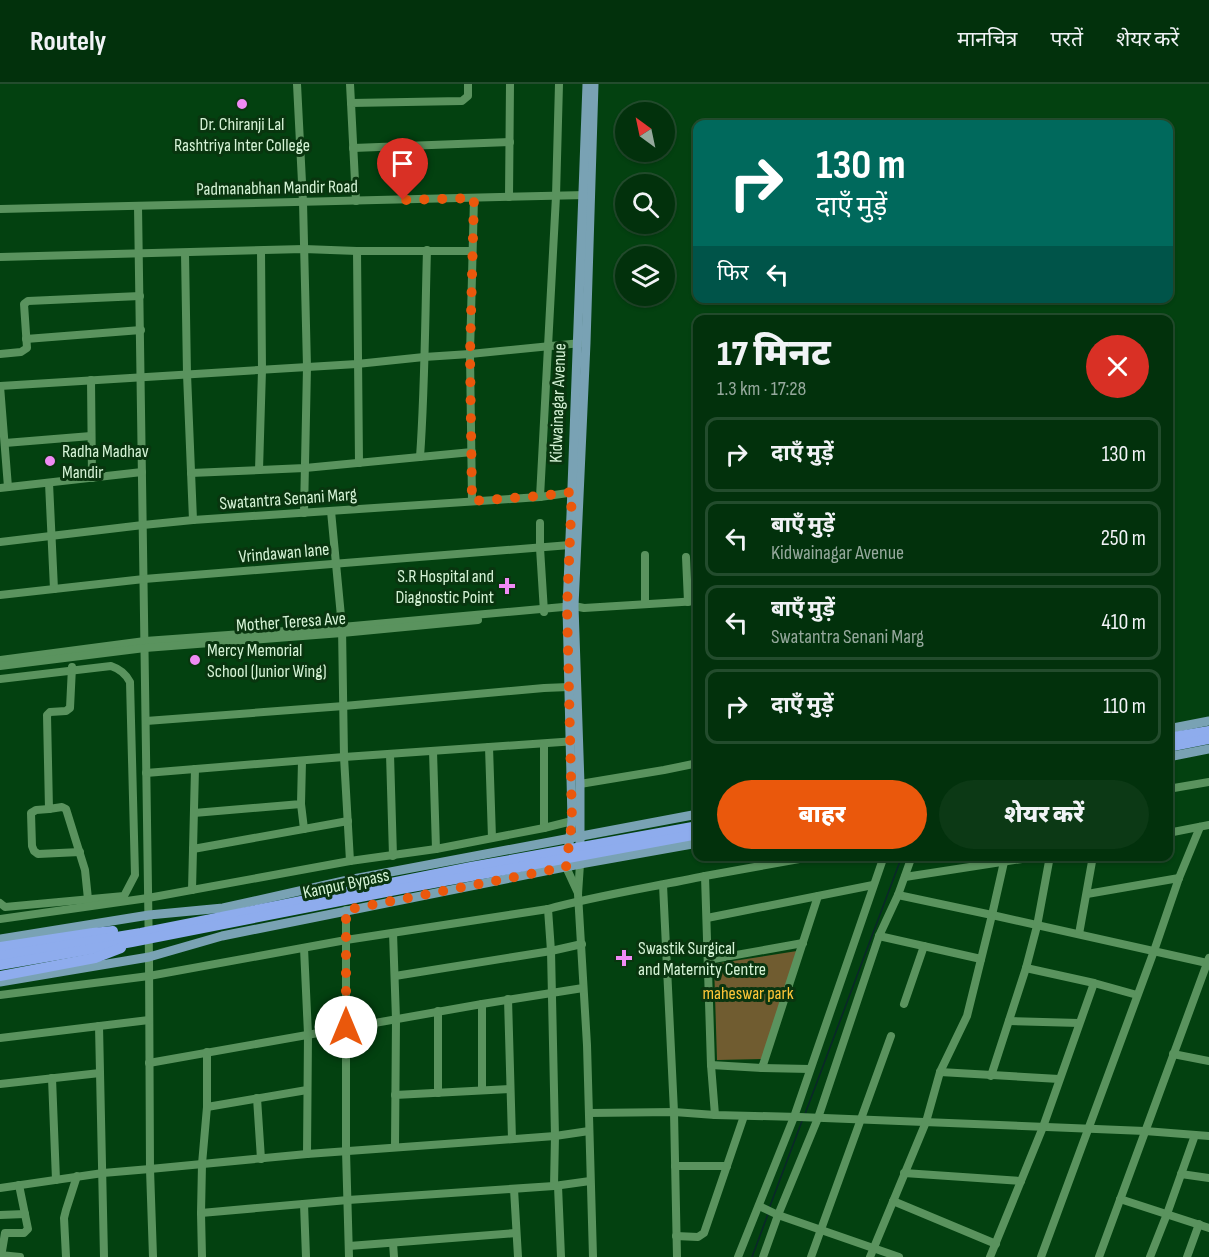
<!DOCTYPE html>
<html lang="hi">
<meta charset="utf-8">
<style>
body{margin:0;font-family:"Sofia Sans Condensed","Noto Sans Devanagari",sans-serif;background:#0c3915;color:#f1f3f6;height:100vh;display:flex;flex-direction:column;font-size:22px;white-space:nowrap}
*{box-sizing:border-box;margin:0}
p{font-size:20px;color:#96a99d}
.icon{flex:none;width:33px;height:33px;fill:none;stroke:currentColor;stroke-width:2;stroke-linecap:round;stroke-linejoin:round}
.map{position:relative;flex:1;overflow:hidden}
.sheet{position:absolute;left:693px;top:231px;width:480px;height:546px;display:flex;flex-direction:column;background:#02310c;border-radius:12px;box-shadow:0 2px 4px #0004,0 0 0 2px #234c2d}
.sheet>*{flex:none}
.banner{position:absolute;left:693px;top:36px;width:480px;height:183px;border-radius:12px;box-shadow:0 2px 4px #0004,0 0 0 2px #234c2d;background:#00695c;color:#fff;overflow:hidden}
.needle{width:39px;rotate:327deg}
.controls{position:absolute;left:615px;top:18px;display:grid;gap:12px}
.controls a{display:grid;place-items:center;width:60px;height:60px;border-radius:50%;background:#02310c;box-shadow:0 2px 4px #0004,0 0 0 2px #234c2d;font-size:30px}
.pin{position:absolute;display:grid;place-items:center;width:51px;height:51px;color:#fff;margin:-62px -26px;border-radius:50% 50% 50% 0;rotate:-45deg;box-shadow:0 0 6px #0007}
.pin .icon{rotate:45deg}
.me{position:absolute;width:66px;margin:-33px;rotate:0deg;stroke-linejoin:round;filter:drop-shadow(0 0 4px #0008)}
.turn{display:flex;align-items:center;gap:21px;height:126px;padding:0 24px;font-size:27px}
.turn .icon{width:78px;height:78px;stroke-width:2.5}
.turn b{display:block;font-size:42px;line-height:51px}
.then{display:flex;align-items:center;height:57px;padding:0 24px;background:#0003;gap:12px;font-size:22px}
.round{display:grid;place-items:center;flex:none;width:63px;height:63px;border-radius:32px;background:#0c3915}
.overview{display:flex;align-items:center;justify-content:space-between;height:102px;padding:0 24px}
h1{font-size:36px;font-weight:800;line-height:45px}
.primary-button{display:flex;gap:12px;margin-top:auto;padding:12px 24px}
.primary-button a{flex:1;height:69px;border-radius:36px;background:#ea580c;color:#fff;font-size:24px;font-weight:800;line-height:69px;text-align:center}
.primary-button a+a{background:#0c3915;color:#f1f3f6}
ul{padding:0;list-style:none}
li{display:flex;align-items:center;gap:18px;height:75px;margin:0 12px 9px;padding:0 12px;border:3px solid #234c2d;border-radius:12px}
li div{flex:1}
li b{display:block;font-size:22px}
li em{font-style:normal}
header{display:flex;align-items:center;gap:36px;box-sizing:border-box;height:84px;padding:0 30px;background:#02310c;border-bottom:2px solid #234c2d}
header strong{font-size:28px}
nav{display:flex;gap:33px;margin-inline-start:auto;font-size:21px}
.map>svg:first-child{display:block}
</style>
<header>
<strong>Routely</strong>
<nav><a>मानचित्र</a><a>परतें</a><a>शेयर करें</a></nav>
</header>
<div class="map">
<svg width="1209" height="1173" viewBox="0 0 1209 1173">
<rect width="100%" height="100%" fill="#034110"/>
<path fill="#705c30" d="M797 867 762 975 717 976 714 880Z"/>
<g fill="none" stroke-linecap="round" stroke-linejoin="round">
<g stroke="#0b272a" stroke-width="1.5">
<path d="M805 1030 902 772"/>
<path d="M770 1122 802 1037"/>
<path d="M752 1173 768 1130"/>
</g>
<g stroke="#5a935e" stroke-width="8">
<path d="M297 0 303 118 307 283 304 429"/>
<path d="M350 0 351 19"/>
<path d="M353 64 510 58"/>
<path d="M509 113 510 0"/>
<path d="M356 117 351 19 462 17 468 12V0"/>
<path d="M138 122 149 873 150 1085 153 1173"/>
<path d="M0 125 586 111"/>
<path d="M357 167 359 379"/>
<path d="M185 169 187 290 193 436"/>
<path d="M0 173 304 165 357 167H472"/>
<path d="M26 255 141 246"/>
<path d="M0 270 21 268 27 264 24 220 28 217 140 212"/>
<path d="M91 296 92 394"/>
<path d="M0 302 357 280 424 273 470 270 581 259"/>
<path d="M0 302 8 403"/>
<path d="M5 359 91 352"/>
<path d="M420 373C425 304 425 235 427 166"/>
<path d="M259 386 262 286 261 167"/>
<path d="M191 389 305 384 472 368"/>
<path d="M49 399 54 505"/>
<path d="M0 404 142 388"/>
<path d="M540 413 556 112 559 0"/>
<path d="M472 417 470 270 474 114"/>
<path d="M331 427 342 543 344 673 350 777"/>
<path d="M540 439V464L544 528"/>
<path d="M0 458 143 441 193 436 540 413 575 408"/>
<path d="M686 473 688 518"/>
<path d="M0 511 144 495 570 461"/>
<path d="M645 520V471"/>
<path d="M0 576 145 557 342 543 574 522 584 524 698 517"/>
<path d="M0 582 145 564 342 549 478 536"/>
<path d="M72 583 70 624 66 627 50 628 47 631 49 725 62 723 66 725 85 786 88 815"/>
<path d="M0 595 111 582C120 585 126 590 130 598L135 791 124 812 5 823 0 819"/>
<path d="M146 637 344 622 544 604 569 603"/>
<path d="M489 663 492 754"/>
<path d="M390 670 393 772"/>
<path d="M146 689 344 673 576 657"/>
<path d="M580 700 664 686 698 679"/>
<path d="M1168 705 1209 698"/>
<path d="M301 720 304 745"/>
<path d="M49 725 36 726 31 729 32 762 34 767 38 770 80 768"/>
<path d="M194 729 301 720 302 677"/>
<path d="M544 744V660"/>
<path d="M1168 749 1209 741"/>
<path d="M193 765 348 737"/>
<path d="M436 765 544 744 572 737"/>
<path d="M580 780 578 810 587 961 593 1173"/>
<path d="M566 783 578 809"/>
<path d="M705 792 816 772"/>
<path d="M905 793 1041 772"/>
<path d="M663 801 674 1028 677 1173"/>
<path d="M192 806 195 685"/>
<path d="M1087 810 1179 794"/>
<path d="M898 811 992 831 1207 879"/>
<path d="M548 825 551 867 555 1052 554 1102"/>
<path d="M346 826V1067L349 1173"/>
<path d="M707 834 873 801"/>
<path d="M0 835 148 814 350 777 436 765 433 667"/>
<path d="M393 849 396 935 395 1063"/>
<path d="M1079 850 1093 772"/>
<path d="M879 852 981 875"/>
<path d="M304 864 308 950 307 1070"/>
<path d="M708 876 803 859"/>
<path d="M1026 884 1094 899 1137 911"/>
<path d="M395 892 551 867 582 860"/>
<path d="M0 911 149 892 346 856 548 825C600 811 653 803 705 792L711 981 715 1031"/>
<path d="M508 915 512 1055"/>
<path d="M482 920V1006"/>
<path d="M904 920 924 862"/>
<path d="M438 927V1009"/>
<path d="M1009 937 1079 939"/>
<path d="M99 942 104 1173"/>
<path d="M0 954 149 936"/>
<path d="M1173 970 1209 977"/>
<path d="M149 979 482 920 583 904"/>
<path d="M711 981 762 984 818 812"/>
<path d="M762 984 810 985"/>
<path d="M940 988 1059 995"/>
<path d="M991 992 1026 884 1037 842 1050 772"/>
<path d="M52 994 56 1096"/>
<path d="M0 1000 100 989"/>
<path d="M395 1011 510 1005"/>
<path d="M257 1014 261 1075"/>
<path d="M207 1023 307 1006"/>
<path d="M589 1029 674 1028 715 1031 799 1033 1145 1047 1209 1052"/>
<path d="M675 1082H727"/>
<path d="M904 1089 1021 1097"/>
<path d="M1181 1090 1209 1094"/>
<path d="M558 1102 561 1173"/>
<path d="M0 1104 103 1089 150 1085 307 1070 555 1052 589 1047"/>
<path d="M514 1105 518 1173"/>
<path d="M1120 1115 1209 1144"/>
<path d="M893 1117 996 1160"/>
<path d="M304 1120 306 1173"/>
<path d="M759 1122 778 1131 899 1173"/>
<path d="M201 1129 202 1080 207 1023V968"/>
<path d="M0 1131 25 1130"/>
<path d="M676 1152 698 1153 704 1149 744 1032"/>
<path d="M393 1159 394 1173"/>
<path d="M349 1162 516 1149"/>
<path d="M0 1171 20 1173"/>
<path d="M1 1173 5 1149H24L28 1145 19 1101"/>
<path d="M66 1173 64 1134 66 1126 77 1092"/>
<path d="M202 1173 201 1129 348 1116 554 1102 590 1097"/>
<path d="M738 1173 794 1033 884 772"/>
<path d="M763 1173 778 1131 818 1034 879 852 898 811 912 772"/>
<path d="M811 1173 891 952"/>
<path d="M870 1173 926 1038 940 988 967 932 992 831 1004 778"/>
<path d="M990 1173 1043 1043 1094 899"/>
<path d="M1041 1173 1154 867 1179 794 1200 743"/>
<path d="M1099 1173 1209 874"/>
<path d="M1150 1173 1167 1130 1195 1051"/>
<path d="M1187 1173 1199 1140"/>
</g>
<g stroke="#79a2b4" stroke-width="9">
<path d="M1168 645 1209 637"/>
<path d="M1168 673 1209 665"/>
<path d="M580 780V700L574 522 586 259 594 0"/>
<path d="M566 783 572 737 567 523 571 430 587 0"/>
<path d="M0 855 149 831 223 824 348 796 698 730"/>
<path d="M0 898 149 873 222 852 580 780 698 759"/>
</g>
<g stroke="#8eaced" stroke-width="10">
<path d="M1168 654 1209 647"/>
<path d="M1168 663 1209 655"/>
<path d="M0 863 93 849 113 847"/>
<path d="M0 872 141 849 471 783 698 742"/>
<path d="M0 881 132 858 401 805 698 750"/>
<path d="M0 892 95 874 121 864"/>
</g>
</g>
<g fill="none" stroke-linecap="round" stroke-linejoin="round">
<path stroke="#ea580c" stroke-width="10" stroke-dasharray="0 18" d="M346 943V826L566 783 572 737 567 523 572 408 540 412 472 417 470 270 474 114 403 116"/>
</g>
<g fill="#f08bf5" stroke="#09350f" stroke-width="2">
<circle cx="242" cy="20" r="6"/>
<circle cx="50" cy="377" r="6"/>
<path d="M504 493h6v6h6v6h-6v6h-6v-6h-6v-6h6z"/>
<circle cx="195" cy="576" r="6"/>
<path d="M621 865h6v6h6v6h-6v6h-6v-6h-6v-6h6z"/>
</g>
<g text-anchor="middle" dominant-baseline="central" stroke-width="6" stroke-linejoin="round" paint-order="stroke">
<g font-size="18" fill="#d5f3d6" stroke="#09350f" text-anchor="start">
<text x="242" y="40" text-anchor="middle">Dr. Chiranji Lal<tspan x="242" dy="21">Rashtriya Inter College</tspan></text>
<text x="62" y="367">Radha Madhav<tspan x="62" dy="21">Mandir</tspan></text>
<text x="494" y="492" text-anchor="end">S.R Hospital and<tspan x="494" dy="21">Diagnostic Point</tspan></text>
<text x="207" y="566">Mercy Memorial<tspan x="207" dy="21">School (Junior Wing)</tspan></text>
<text x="638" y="864">Swastik Surgical<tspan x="638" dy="21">and Maternity Centre</tspan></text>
</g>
<g font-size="18" fill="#d5f3d6" stroke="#09350f">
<text transform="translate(277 104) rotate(-1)">Padmanabhan Mandir Road</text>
<text transform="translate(558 319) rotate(-88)">Kidwainagar Avenue</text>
<text transform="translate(288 415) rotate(-4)">Swatantra Senani Marg</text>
<text transform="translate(284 469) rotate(-5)">Vrindawan lane</text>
<text transform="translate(291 538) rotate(-4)">Mother Teresa Ave</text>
<text transform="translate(346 800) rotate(-12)">Kanpur Bypass</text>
</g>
<g font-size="18" fill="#fec639" stroke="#09350f">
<text x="748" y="909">maheswar park</text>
</g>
</g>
</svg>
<div class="controls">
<a><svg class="needle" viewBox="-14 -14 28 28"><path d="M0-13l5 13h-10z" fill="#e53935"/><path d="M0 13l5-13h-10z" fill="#96a99d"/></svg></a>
<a><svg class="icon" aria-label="search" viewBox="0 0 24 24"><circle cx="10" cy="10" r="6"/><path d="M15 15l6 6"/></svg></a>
<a><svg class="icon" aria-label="layers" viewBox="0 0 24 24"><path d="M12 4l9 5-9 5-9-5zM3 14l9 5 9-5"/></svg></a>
</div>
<div class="pin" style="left:403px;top:116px;background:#d93025"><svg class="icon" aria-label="arrive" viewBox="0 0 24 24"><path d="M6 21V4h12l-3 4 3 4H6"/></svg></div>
<svg class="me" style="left:346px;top:943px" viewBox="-20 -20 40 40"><circle r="19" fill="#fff"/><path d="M0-13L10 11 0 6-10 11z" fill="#ea580c"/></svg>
<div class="banner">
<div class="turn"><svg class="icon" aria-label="right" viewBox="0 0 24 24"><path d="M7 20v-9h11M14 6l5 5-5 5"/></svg><div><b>130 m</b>दाएँ मुड़ें</div></div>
<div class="then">फिर<svg class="icon" aria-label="left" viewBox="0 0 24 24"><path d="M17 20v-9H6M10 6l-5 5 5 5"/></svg></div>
</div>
<section class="sheet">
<div class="overview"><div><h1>17 मिनट</h1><p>1.3 km · 17:28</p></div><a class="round" style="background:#d93025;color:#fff"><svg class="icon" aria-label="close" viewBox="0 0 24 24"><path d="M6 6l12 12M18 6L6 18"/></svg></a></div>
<ul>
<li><svg class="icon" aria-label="right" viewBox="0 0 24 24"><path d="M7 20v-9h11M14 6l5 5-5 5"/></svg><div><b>दाएँ मुड़ें</b></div><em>130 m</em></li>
<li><svg class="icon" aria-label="left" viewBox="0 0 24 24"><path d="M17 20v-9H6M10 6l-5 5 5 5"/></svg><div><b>बाएँ मुड़ें</b><p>Kidwainagar Avenue</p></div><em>250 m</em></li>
<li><svg class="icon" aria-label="left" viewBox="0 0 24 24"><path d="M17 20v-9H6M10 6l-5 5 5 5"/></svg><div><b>बाएँ मुड़ें</b><p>Swatantra Senani Marg</p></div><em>410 m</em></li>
<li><svg class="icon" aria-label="right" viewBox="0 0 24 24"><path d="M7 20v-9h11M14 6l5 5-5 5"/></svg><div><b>दाएँ मुड़ें</b></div><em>110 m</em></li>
</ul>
<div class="primary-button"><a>बाहर</a><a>शेयर करें</a></div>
</section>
</div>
